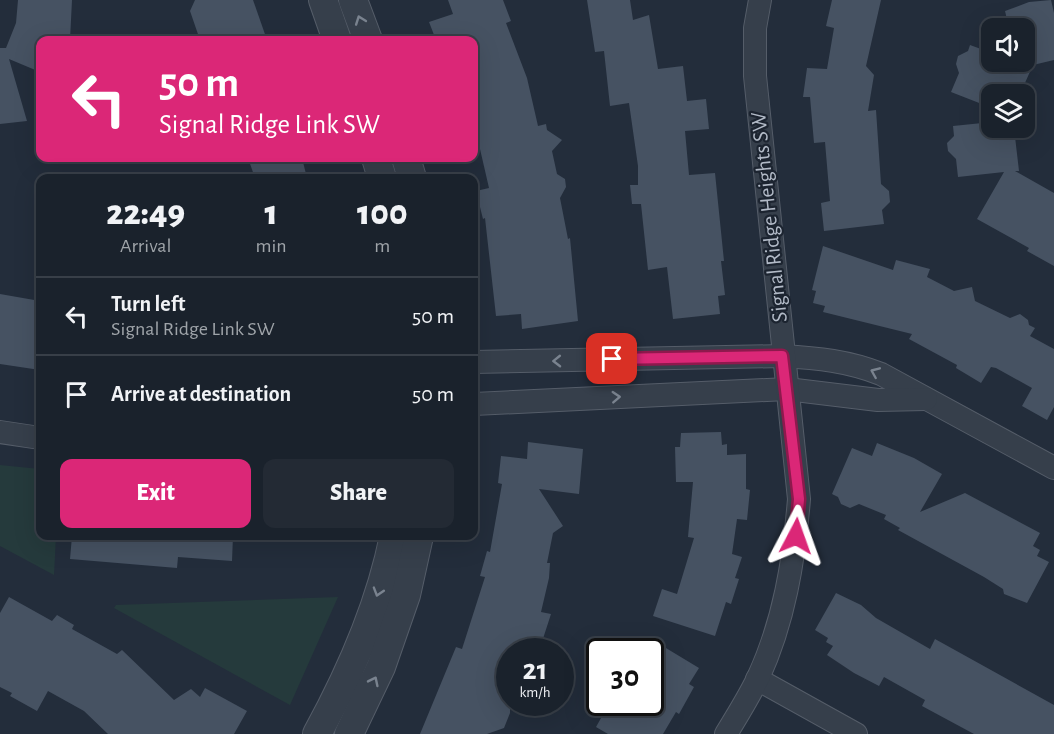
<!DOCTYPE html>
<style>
body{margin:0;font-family:"Alegreya Sans",sans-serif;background:#232a34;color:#f1f3f6;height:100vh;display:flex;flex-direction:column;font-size:22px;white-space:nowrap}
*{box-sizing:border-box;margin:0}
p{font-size:20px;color:#9fa4a9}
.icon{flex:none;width:33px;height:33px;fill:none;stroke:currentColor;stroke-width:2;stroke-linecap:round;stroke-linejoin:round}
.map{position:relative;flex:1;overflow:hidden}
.drawer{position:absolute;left:36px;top:174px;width:442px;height:366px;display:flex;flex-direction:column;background:#1a222c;border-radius:12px;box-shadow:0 6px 24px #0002,0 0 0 2px #383f48}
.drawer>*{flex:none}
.hud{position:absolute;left:36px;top:36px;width:442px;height:126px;border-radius:12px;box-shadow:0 6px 24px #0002,0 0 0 2px #383f48;background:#db2777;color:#fff;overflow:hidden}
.fabs{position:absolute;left:981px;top:18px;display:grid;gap:12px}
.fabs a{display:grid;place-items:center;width:54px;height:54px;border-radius:12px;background:#1a222c;box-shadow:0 6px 24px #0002,0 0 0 2px #383f48;font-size:30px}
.speed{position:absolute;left:496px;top:638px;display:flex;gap:12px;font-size:30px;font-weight:700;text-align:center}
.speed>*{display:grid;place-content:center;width:78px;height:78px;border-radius:50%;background:#1a222c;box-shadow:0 6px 24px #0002,0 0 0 2px #383f48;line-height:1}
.speed small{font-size:15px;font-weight:400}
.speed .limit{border:3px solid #111;border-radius:9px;background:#fff;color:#111}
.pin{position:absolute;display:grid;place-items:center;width:51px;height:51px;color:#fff;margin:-26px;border-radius:12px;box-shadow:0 3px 9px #0006}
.me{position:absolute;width:66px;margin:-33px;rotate:4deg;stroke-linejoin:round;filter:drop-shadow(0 0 4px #0008)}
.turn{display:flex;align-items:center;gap:21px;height:126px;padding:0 24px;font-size:27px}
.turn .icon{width:78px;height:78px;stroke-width:2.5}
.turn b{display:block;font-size:42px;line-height:51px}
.eta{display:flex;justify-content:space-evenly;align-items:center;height:102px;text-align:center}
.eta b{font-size:36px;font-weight:800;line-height:42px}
.button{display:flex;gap:12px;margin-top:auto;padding:12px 24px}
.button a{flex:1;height:69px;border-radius:12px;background:#db2777;color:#fff;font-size:24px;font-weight:800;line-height:69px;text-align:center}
.button a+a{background:#232a34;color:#f1f3f6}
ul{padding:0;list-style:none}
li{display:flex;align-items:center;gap:18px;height:78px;padding:0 24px;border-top:2px solid #383f48}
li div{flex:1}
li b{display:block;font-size:22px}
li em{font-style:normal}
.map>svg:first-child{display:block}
</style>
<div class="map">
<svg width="1054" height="734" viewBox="0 0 1054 734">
<rect width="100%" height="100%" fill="#232d3b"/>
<g fill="#253a3c">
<path d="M0 465 40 469V536H56L54 575 0 546Z"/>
<path d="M338 597 290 705 114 608 116 605Z"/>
</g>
<g fill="#465262">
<path d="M18 0H72L70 40H40V72L9 59 27 121 0 124V48H6L16 23Z"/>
<path d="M195 0H253L267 40H200L190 11Z"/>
<path d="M448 0H503L511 21 506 23 527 78 538 126 546 124 547 130 562 140 552 151 557 174 565 179 566 187 560 198 568 239 570 238 578 321 522 329 521 314 496 316 485 218 483 219 476 191 489 188 477 136H474V40H436L429 22 453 14Z"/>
<path d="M587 0H630L633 20 649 15 658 69 683 66 687 101 706 99 709 129 685 131 689 175 715 173 724 261H721L725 295 718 296 720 314 673 319 667 267 648 270 641 204H632L630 185H638V166L629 103 610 106 604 51 595 52Z"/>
<path d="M832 0H881L866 66 874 75 868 111 876 110 881 184 889 191 890 202 882 210 884 224 824 231 821 203 830 201 825 142 814 143 810 97H803L807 68 827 69 834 28 826 26Z"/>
<path d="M1051 0 1054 13V60L1033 65 1020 94H992V108L951 92 959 73 956 64 958 56 968 51 970 45 992 53V62L1017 64 1016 62H1024V28H1009L1005 11 1029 2Z"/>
<path d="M992 122V128H1014L1019 171H1015L1054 193V266L1027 251 1029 248 977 219 1004 172 958 177 956 159 948 151 947 143 954 136 953 126Z"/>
<path d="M248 158H302L307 178H255Z"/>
<path d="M823 246 893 270 896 260 930 269 927 277 954 291 972 287 975 301 1010 318 1020 314 1028 320 1029 325 1035 328 1030 336 1054 349V407L1047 420 1022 406 1032 388 996 368 991 367 981 383 956 368 957 365 909 339 912 334 823 312 825 306 813 303 816 291 812 290Z"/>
<path d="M0 294 40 301V370L0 364Z"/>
<path d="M721 432 722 445 727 444V455L746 454V489L750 490 747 520 737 519 732 554 742 557 735 578 739 579 731 604 726 602 715 636 653 616 662 589 677 594 694 538 688 537 693 482H676L675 447H680L681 433Z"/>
<path d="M528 442 583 449 579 494 539 489 563 526 553 533 547 563H550L549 578 541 612 551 614 539 651H510V713L504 728 487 734H420L456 647 462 649 485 577 480 576 487 551 490 552 502 484 498 483 501 456 527 459Z"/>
<path d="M877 443 914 458 942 474 920 512 965 493 1040 533 1033 546 1040 550 1037 556 1049 562 1027 603 1004 594 1003 589 984 577 898 530 900 528 884 519 886 515 859 504 850 508 841 504 838 497 832 494 852 448 872 456Z"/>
<path d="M72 536H233L232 561 178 557 177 568 70 559Z"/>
<path d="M836 593 861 605 876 618 930 649 935 639 1054 705V734H974L922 706 925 700 884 677 879 686 854 673 827 655 833 646 826 642 828 638 815 630Z"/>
<path d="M9 597 52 621 57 615 74 625 72 629 117 654 122 650 174 700 191 689 200 697 205 688 247 711 234 734H108L84 711 48 691 37 711 10 696 12 693 0 687V613Z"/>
<path d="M651 639 699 668 689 684 694 687 679 714 676 712 663 734H608L596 727 610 702H651Z"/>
</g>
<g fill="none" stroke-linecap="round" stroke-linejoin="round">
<g stroke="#555d69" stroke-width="24">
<g id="minor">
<path d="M474 362 782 356C818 358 848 361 881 374L1054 468"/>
<path d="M474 404 787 389 878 400 926 399"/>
<path d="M0 432 40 438"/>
<path d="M757 679 856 734"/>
<path d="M726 734C737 716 749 697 758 678 784 622 794 561 799 499L755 76V28L760 0"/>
</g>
</g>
<g stroke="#555d69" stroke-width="30">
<g id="tertiary">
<path d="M323 0 337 40"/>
<path d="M353 0 368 40"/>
<path d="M376 158 382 178"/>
<path d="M406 158 412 178"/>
<path d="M317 734C351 672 380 606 394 536"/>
<path d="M349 734 381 667 406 595 419 536"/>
</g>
</g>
<use href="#minor" stroke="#363f4b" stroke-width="22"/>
<use href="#tertiary" stroke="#363f4b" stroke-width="28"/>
</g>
<defs><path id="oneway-chevron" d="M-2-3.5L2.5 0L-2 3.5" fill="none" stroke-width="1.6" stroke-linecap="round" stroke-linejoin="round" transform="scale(1.5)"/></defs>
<g stroke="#7a838f">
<use href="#oneway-chevron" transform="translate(360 20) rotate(-110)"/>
<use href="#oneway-chevron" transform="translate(557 361) rotate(179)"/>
<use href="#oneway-chevron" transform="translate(875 372) rotate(-157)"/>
<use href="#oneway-chevron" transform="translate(616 397) rotate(-3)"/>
<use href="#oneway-chevron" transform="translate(378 592) rotate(107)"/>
<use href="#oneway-chevron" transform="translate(374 681) rotate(-64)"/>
</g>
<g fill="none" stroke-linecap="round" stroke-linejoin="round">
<g stroke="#8e194d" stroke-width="15">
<path id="route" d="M612 359 782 356 799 499 796 536"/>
</g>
<use href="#route" stroke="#db2777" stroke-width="10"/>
</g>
<g text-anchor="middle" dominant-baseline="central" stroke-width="4.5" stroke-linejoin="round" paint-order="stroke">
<g font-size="22" fill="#b2bac7" stroke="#1c2430">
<text transform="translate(769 217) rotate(-96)">Signal Ridge Heights SW</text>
</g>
</g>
</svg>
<div class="fabs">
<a><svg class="icon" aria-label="sound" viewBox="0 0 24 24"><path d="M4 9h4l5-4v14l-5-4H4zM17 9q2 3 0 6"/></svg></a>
<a><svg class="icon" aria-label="layers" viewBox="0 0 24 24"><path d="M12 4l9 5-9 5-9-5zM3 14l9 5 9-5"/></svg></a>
</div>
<div class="speed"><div>21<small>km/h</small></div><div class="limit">30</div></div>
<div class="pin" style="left:612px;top:359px;background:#d93025"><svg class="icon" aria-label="arrive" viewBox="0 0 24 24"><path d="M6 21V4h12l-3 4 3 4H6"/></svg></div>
<svg class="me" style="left:796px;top:536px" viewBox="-20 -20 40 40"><path d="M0-17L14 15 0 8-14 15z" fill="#db2777" stroke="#fff" stroke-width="4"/></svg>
<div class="hud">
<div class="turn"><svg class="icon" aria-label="left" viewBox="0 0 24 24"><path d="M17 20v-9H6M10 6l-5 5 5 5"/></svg><div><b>50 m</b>Signal Ridge Link SW</div></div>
</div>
<section class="drawer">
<div class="eta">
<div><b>22:49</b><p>Arrival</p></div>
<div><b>1</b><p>min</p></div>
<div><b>100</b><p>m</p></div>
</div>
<ul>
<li><svg class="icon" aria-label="left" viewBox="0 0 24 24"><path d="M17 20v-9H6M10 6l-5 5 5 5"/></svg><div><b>Turn left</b><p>Signal Ridge Link SW</p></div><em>50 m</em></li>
<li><svg class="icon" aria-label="arrive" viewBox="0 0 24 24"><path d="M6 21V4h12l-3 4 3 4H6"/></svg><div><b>Arrive at destination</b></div><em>50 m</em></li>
</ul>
<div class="button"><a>Exit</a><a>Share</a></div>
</section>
</div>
